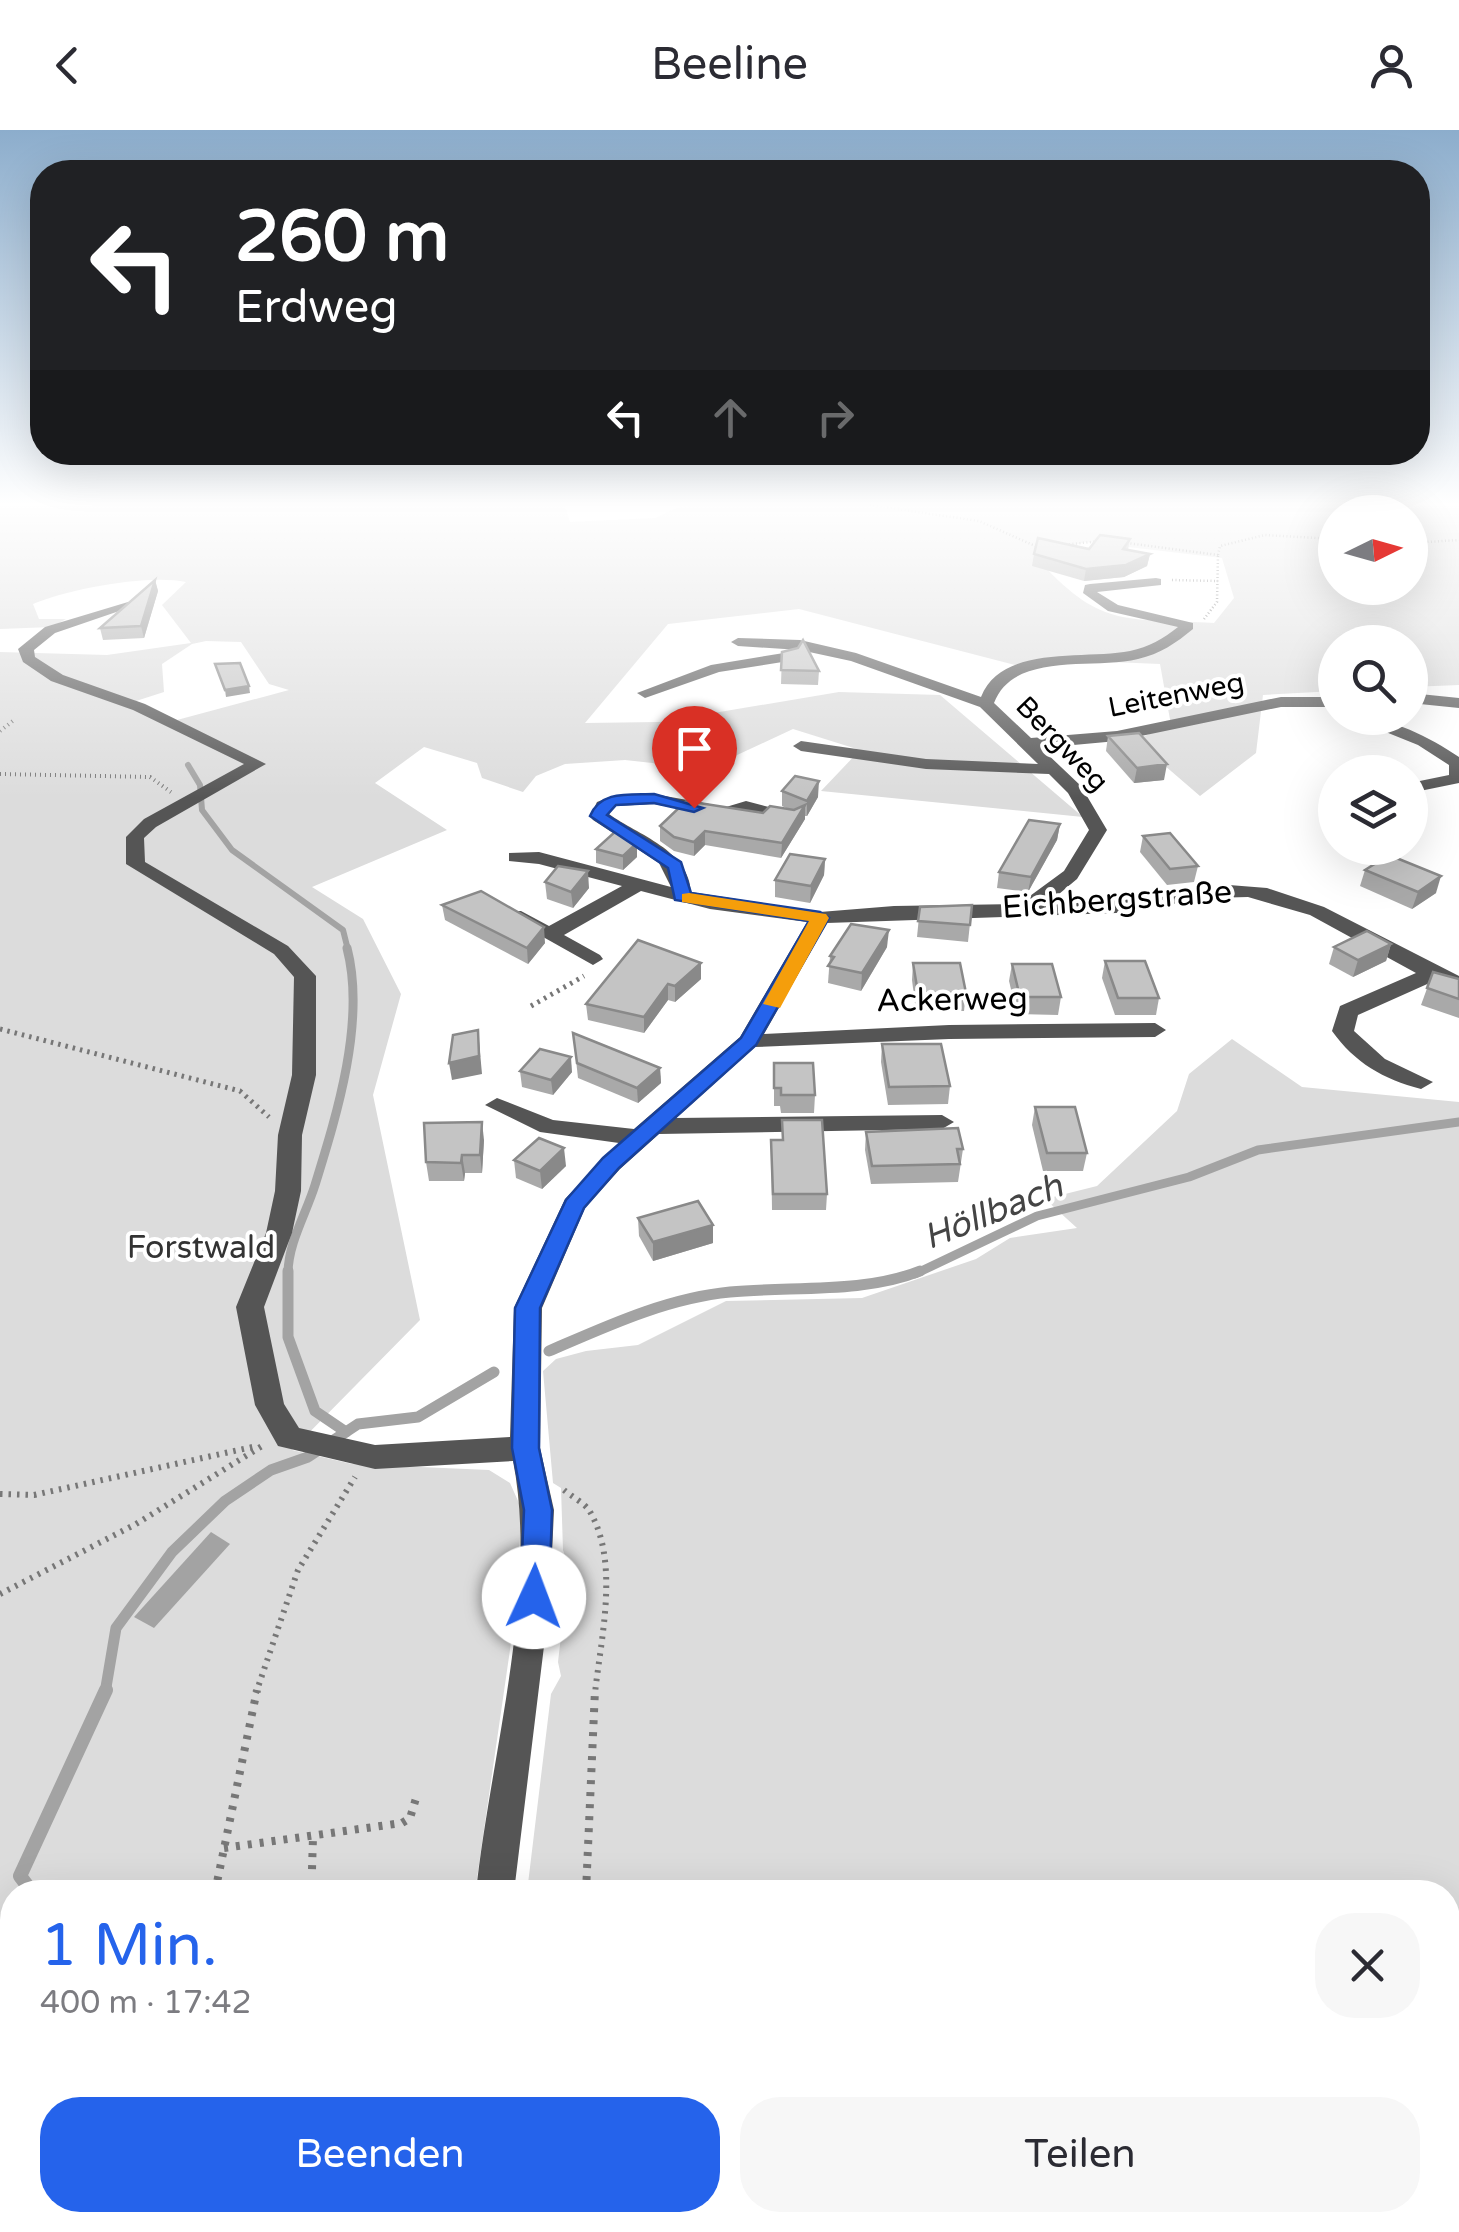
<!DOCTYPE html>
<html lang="de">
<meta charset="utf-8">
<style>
body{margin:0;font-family:"Varela Round",sans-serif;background:#f7f7f7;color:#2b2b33;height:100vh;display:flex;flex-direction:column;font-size:38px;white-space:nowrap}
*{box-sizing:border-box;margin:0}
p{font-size:32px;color:#7c7c81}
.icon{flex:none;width:55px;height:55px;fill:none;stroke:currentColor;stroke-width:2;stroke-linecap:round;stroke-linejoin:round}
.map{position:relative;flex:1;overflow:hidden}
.drawer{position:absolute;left:0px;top:1750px;width:1460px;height:352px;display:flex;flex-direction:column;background:#fff;border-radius:40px 40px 0 0;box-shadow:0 10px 40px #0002}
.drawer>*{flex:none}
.banner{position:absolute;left:30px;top:30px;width:1400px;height:305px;border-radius:40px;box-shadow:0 10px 40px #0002;background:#202124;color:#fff;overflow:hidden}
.needle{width:65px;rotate:85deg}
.tools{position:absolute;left:1318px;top:365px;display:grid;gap:20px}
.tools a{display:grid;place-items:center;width:110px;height:110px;border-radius:50%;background:#fff;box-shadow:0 10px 40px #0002;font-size:50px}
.pin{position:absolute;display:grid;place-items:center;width:85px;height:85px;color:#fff;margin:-102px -42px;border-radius:50% 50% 50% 0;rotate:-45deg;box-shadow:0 0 10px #0007}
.pin .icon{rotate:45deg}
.me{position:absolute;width:110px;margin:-55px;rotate:2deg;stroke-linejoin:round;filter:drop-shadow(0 0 8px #0008)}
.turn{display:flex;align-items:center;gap:35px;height:210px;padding:0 40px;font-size:45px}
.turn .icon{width:130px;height:130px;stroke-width:2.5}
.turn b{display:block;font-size:70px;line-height:85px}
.lanes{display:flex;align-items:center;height:95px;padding:0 40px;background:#0003;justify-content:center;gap:50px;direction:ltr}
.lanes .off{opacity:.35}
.round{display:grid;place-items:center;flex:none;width:105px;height:105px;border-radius:40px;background:#f7f7f7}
.head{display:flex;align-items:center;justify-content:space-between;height:170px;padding:0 40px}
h1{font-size:60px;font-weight:600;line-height:75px;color:#2563eb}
.button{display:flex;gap:20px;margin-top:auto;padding:20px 40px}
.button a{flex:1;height:115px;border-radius:40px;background:#2563eb;color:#fff;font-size:40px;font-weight:600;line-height:115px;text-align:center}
.button a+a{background:#f7f7f7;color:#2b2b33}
header{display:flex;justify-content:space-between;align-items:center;height:130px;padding:0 40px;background:#fff;font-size:45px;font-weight:600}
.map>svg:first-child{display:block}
</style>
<header><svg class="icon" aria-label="back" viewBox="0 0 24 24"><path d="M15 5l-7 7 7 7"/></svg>Beeline<svg class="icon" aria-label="person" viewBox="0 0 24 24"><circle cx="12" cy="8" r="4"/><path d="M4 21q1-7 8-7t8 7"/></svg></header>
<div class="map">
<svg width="1459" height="2102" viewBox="0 0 1459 2102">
<rect width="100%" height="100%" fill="#fff"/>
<g fill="#dcdcdc" fill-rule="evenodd">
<path d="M0 374H546L565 376 570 392 655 388 679 377 723 374H1459V555L1410 557V512H1335V561L1263 565 1256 623 1200 666 1135 610 1171 595 1160 534 1040 529 1015 535 799 479 668 494 585 593 660 592 839 562 940 565 1083 687 821 661 860 620 793 599 707 639 625 630 565 634 536 646 523 662 482 648 477 633 424 617 375 653 447 700 312 757 363 789 401 864 373 965 420 1190 292 1320 352 1334 489 1340 510 1353 522 1380 514 1492 475 1762H12V2090H430L429 2102H0V522L107 525 191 513 162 475 186 452C148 444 69 459 33 474L39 489H66L52 497 0 499ZM1335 382H1410V458H1335ZM1086 412 1222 428 1234 468 1214 493C1123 488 1100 499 1035 426ZM206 511 241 512 269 554 289 560 177 590 136 571 164 562 162 534 192 514Z"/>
<path d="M1232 909 1302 957 1459 972V2102H491L493 2090H1448V1762H527L551 1564 561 1546 558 1532 569 1438 563 1420 561 1358 553 1353 543 1241 556 1229 586 1221 638 1215 726 1171 862 1168 976 1129 1010 1108 1077 1098 1045 1069 1097 1056 1177 981 1189 944Z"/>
</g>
<path fill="#a3a3a3" d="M211 1402 230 1414 154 1498 134 1487Z"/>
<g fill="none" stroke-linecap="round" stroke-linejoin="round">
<path stroke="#a3a3a3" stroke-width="6" d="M188 635 200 655 202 680 232 720 343 800 348 820"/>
<g stroke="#a3a3a3" stroke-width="9">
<path d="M288 1144C288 1113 306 1084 315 1055 337 984 366 891 347 818"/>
<path d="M915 1144 1037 1086 1189 1047 1258 1020 1459 992"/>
</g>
<g stroke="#a3a3a3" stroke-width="11">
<path d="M288 1141V1207L315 1281 346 1302"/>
<path d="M549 1221C607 1196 667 1168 730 1162 791 1156 863 1164 920 1141"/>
<path d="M105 1563 116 1498 172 1422 225 1371 271 1340 308 1327 358 1294 418 1287 494 1242"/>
</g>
<g stroke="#a3a3a3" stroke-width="14">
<path d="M32 1762 20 1746 106 1560"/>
<path d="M103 2102 104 2090"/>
</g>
<g stroke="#777" stroke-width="2.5" stroke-dasharray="1 2.5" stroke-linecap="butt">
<path d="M863 374 979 391 1042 419"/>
<path d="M1127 413 1218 425"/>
<path d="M1410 413 1459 410"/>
<path d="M1062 415 1101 411"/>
<path d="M1218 425 1220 416 1265 405 1335 409"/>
<path d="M1172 450 1218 451"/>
<path d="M1204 489 1217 472 1218 425"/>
</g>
<g stroke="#777" stroke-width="4" stroke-dasharray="1 4" stroke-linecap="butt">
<path d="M0 601 14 590"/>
<path d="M0 644 150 647 171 662"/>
</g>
<g stroke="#777" stroke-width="5" stroke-dasharray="2.5 5" stroke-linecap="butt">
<path d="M531 876 584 846"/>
<path d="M0 899 240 961 269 987"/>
</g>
<g stroke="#777" stroke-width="6" stroke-dasharray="2.5 6" stroke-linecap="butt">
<path d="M564 1360C571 1366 584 1373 589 1380 620 1431 601 1507 595 1563"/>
<path d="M0 1364 34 1365 257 1316"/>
<path d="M0 1464 136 1394 262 1316"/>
<path d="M256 1563 298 1440 355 1347"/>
</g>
<g stroke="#777" stroke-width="8" stroke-dasharray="4 8" stroke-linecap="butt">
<path d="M224 1718 402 1693 410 1688 417 1665"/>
<path d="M312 1739 313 1707"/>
<path d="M215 1762 257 1560"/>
<path d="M586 1762 595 1560"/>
<path d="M0 2047 12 2041"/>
<path d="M154 2102 156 2090"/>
<path d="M568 2102 569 2090"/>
</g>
<g fill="#555" fill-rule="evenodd">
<path d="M1156 448 1161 449V455L1097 462 1118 475 1193 493V499C1176 513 1160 524 1138 529 1092 540 1014 521 994 573L1031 608 1117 601 1281 567H1335V577H1281L1117 611 1041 618 1081 656 1107 700 1077 749 1047 774 1135 769 1229 755 1267 758 1324 777 1459 846V859L1434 851 1358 885 1354 901 1385 929 1433 952 1421 959C1383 949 1355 933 1332 901L1340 876 1416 843 1310 785 1248 767 1210 768 1116 783 827 793 764 904 949 895 1155 893 1166 900 1155 907 949 909 755 917 676 988 942 985 954 992 942 999 659 1004 620 1039 585 1078 542 1178 540 1318 554 1380 550 1467 514 1762H476C490 1628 539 1462 513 1331L375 1339 278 1316 255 1275 236 1177 266 1103 275 1061 278 1005 292 945 294 847 274 824 126 734V707L144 689 244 634 133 580 51 551 23 532 18 519 45 497 128 472V478L55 503 34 520 35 527 63 545 145 574 266 634 156 697 144 708 145 732 288 816 316 846V945L302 1005 301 1061 292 1103 264 1177 284 1274 299 1298 375 1315 510 1307 514 1178 565 1069 619 1013 540 1002 485 975 497 968 553 990 634 999 740 907 807 792 710 779 641 761 564 805 600 825 603 829 593 835 504 785 507 781H521L549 796 622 756 539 734 509 731V723L539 722 671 757 659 733 593 690 590 686 597 672 612 666 654 664 726 677 746 671 803 686 794 691 747 682 727 688 654 674 616 676 609 684C638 705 689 720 691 762L820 782 894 776 1019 774 1064 741 1089 700 1068 663 1049 644 926 639 801 621 793 616 801 611 926 629 1038 634 980 577 851 531 800 520 738 516 731 512 738 508 800 510 856 523 981 567C1002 514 1084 530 1130 521 1149 517 1163 509 1178 497L1108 481 1083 463 1085 455 1090 454Z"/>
<path d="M790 522 798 527 795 530 719 542 645 568 637 563 711 535Z"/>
<path d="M1410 563 1459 568V578L1410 573Z"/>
<path d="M1351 588C1389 586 1427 606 1459 627V653L1410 663V653L1449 645V635L1418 615Z"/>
<path d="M431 2090H475L473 2102H429Z"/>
</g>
</g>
<g fill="#a9a9a9">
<path d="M1130 409 1128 420 1150 424 1147 436 1124 447 1084 451 1032 436 1034 424 1089 419Z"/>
<path d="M155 450 158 461 144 508 103 510 100 498Z"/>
<path d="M798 518 819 541 818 555 781 554 782 522Z"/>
<path d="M1108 606 1164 650 1134 653 1106 621Z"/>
<path d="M782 661 818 667 807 686H805V689L781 728 705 715 694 726 674 721 660 711V696L788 679 782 676Z"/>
<path d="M1060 694 1057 710 1028 762 997 758 999 742Z"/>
<path d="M1143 706 1198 736 1194 752 1167 755 1140 722Z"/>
<path d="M596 719 637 727 623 740 596 733Z"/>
<path d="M825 729 824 745 810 773 775 767V750Z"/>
<path d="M1365 740 1436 763 1412 779 1360 756Z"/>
<path d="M545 752 589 758 573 778 547 769Z"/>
<path d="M442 775 545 813 528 834 445 790Z"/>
<path d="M972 775 968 812 917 807 920 777Z"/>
<path d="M1391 814 1386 831 1353 847 1329 834 1334 817Z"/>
<path d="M887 817 861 861 828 853 830 826Z"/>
<path d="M1105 831 1159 868 1156 885H1115L1102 848Z"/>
<path d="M701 833V849L675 872 668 870 644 903 588 890 586 874Z"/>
<path d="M913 833 966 863 964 881H916L912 850Z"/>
<path d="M1012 834 1061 867 1058 885 1017 884 1009 851Z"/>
<path d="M1433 842 1459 849V888L1421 875Z"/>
<path d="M573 903 660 938 661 953 638 973 578 948Z"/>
<path d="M882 914 950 956 948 974 888 975 881 932Z"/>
<path d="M774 933 815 965 814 983H781L780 976H774Z"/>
<path d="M520 941 572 942 553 965 522 957Z"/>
<path d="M1035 977 1087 1023 1083 1041H1043L1032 995Z"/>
<path d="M782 990 827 1064 826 1080H772L771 1010H782Z"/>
<path d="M866 1002 963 1019 958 1052 871 1054 865 1020Z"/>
<path d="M484 1010 482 1043H465L464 1051H429L426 1032Z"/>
<path d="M514 1030 566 1036 542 1059 516 1048Z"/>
<path d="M638 1088 713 1095V1113L653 1131 639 1106Z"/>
</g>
<g fill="#898989">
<path d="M1150 424 1147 436 1124 447 1084 451 1086 439Z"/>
<path d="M155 450 158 461 144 508 141 496Z"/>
<path d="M249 556 250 563 226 567 225 560Z"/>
<path d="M1167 634 1164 650 1134 653 1137 638Z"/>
<path d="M819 651 818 667 807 686V671Z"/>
<path d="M805 675V689L781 728 782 713Z"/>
<path d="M1060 694 1057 710 1028 762 1031 747Z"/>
<path d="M705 701V715L694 726V712Z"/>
<path d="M637 713V727L623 740V726Z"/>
<path d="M825 729 824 745 810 773 811 756Z"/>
<path d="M588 741 589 758 573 778 571 762Z"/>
<path d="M1441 746 1436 763 1412 779 1418 762Z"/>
<path d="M544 797 545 813 528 834 527 818Z"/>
<path d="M889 800 887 817 861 861 862 843Z"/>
<path d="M1391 814 1386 831 1353 847 1358 830Z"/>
<path d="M701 833V849L675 872V856Z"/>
<path d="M668 854V870L644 903V887Z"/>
<path d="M478 900 482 944 452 950 449 933Z"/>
<path d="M571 927 572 942 553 965 551 950Z"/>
<path d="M660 938 661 953 638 973 637 958Z"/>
<path d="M482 992 484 1010 482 1043 480 1025Z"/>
<path d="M564 1018 566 1036 542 1059 540 1041Z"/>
<path d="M462 1025 465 1043 464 1051 461 1033Z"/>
<path d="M713 1095V1113L653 1131V1112Z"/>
</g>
<g fill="#c4c4c4" stroke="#898989" stroke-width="2.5">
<path d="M1100 405 1130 409 1123 419 1150 424 1126 435 1086 439 1034 424 1038 408 1089 419Z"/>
<path d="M155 450 141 496 100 498Z"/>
<path d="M803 510 819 541 781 540 782 522 798 518Z"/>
<path d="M240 533 249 556 225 560 215 534Z"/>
<path d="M1139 603 1167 634 1137 638 1108 606Z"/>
<path d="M795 646 819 651 807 671 782 661Z"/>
<path d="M686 671 763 683 770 676 794 680 805 675 782 713 705 701 694 712 674 707 660 696Z"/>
<path d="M1029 690 1060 694 1031 747 999 742Z"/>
<path d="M617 700 637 713 623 726 596 719Z"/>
<path d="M1170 703 1198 736 1170 739 1143 706Z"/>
<path d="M790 724 825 729 811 756 775 750Z"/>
<path d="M1389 725 1441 746 1418 762 1365 740Z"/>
<path d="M558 736 588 741 571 762 545 752Z"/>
<path d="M481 761 544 797 527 818 442 775Z"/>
<path d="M972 775 970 795 918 791 920 777Z"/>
<path d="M851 794 889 800 862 843 828 836 834 827 830 826Z"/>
<path d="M1367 801 1391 814 1358 830 1334 817Z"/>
<path d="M638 810 701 833 675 856 668 854 644 887 586 874Z"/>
<path d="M1105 831H1145L1159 868H1118Z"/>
<path d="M913 833H960L966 863H918Z"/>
<path d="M1012 834H1052L1061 867H1020Z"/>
<path d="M1433 842 1459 849V869L1427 858Z"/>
<path d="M478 900 479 926 449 933 453 905Z"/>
<path d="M573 903 660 938 637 958 577 933Z"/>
<path d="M882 914H941L950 956 889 957Z"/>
<path d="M540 919 571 927 551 950 520 941Z"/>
<path d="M774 933H813L815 965H781V958H774Z"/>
<path d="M1035 977H1075L1087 1023H1047Z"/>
<path d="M782 990H822L827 1064H773L771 1010H783Z"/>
<path d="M482 992 480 1025H462L461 1033 426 1032 424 993Z"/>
<path d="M958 998 963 1019H957L960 1034 872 1036 866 1002Z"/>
<path d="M539 1008 564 1018 540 1041 514 1030Z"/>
<path d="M698 1071 713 1095 653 1112 638 1088Z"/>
</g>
<linearGradient id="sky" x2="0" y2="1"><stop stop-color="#8cadcc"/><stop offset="0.56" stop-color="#fff"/><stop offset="1" stop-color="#fff" stop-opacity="0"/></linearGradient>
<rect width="1459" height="668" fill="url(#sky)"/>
<path fill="#2563eb" stroke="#184099" stroke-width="2.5" d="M654 664 703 678 694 682 654 673 616 675 607 685 681 732 691 763 820 782 829 788 756 915 619 1038 584 1078 540 1178 539 1318 552 1380 549 1467 545 1476 534 1480 524 1476 520 1467 524 1380 512 1318 515 1178 566 1070 603 1028 741 908 809 791 675 770 668 738 590 686C601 660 629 665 654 664Z"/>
<path fill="#f59e0b" d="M689 763 826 784 829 788 780 878 763 874 809 791 682 772V764Z"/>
<g text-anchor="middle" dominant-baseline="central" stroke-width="8" stroke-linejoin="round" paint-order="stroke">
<g font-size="28" fill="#000" stroke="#fff">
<text transform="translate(1176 565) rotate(-11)">Leitenweg</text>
<text transform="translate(1062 614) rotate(46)">Bergweg</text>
</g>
<g font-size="32" fill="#000" stroke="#fff">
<text transform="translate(1117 770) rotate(-4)">Eichbergstraße</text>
<text transform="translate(952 870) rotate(-1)">Ackerweg</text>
</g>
<g font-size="32" fill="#333" stroke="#fff">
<text x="201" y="1118">Forstwald</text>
</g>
<g font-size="35" font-style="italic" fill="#444" stroke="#fff">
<text transform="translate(993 1082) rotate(-22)">Höllbach</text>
</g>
</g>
</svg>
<div class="tools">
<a><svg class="needle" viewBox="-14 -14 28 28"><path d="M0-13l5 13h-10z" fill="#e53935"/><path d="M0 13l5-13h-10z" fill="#7c7c81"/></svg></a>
<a><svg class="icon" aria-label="search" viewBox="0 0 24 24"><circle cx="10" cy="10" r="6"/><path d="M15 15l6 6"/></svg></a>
<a><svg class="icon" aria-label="layers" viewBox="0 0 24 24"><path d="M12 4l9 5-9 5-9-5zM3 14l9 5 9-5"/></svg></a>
</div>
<div class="pin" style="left:694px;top:678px;background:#d93025"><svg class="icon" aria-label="arrive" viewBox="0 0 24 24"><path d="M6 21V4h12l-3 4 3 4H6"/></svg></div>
<svg class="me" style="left:534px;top:1467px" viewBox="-20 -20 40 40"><circle r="19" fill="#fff"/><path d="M0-13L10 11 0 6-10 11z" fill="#2563eb"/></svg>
<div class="banner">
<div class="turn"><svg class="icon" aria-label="left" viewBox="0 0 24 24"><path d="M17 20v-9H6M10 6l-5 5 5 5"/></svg><div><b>260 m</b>Erdweg</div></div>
<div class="lanes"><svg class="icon" aria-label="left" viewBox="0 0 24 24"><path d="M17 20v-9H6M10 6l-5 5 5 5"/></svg><svg class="icon off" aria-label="ahead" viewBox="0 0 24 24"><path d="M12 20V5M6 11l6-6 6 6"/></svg><svg class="icon off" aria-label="right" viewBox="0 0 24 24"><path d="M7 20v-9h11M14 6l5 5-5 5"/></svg></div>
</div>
<section class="drawer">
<div class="head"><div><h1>1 Min.</h1><p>400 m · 17:42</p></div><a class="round"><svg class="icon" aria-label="close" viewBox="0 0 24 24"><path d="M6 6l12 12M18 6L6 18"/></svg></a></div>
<div class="button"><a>Beenden</a><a>Teilen</a></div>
</section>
</div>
